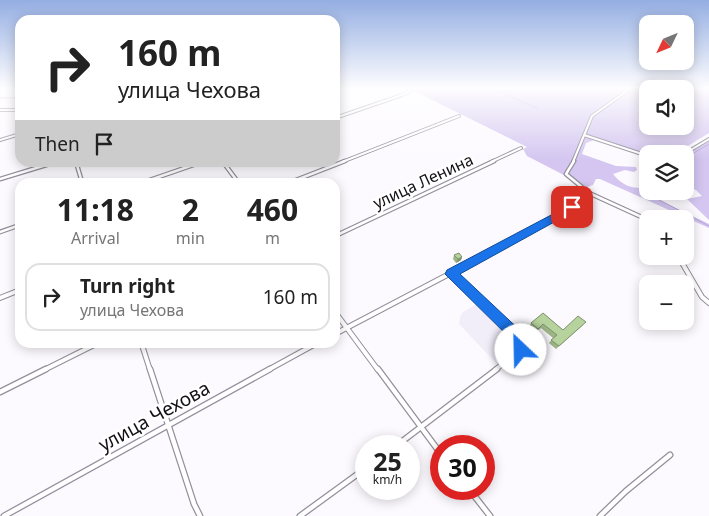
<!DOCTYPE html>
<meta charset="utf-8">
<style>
body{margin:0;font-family:"Noto Sans",sans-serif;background:#f6f6f6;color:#222;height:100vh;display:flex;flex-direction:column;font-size:19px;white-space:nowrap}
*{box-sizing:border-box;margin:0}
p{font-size:16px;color:#767676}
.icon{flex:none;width:28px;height:28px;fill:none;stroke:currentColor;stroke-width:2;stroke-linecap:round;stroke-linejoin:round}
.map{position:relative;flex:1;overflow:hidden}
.panel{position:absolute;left:15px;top:178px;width:325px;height:170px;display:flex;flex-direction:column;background:#fff;border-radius:15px;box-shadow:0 2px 12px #0003}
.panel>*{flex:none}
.banner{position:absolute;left:15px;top:15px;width:325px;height:152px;border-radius:15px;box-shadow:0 2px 12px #0003;background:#fff;color:#222;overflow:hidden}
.needle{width:32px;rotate:227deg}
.buttons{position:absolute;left:639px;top:15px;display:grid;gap:10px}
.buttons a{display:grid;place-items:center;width:55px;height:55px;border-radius:10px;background:#fff;box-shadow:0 2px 12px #0003;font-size:25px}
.speed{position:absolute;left:355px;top:435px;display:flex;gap:10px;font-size:25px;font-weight:700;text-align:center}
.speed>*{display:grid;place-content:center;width:65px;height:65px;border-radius:50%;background:#fff;box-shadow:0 2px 12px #0003;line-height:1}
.speed small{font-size:12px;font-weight:400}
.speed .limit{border:8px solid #d22;background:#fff;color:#111}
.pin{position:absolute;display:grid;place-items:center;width:42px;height:42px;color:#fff;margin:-21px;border-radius:10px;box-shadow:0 2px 8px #0006}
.me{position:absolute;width:55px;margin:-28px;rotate:336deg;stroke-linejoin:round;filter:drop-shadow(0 0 4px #0008)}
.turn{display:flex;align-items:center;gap:18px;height:105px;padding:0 20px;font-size:22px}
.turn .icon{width:65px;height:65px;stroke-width:2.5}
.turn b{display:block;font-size:35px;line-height:42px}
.then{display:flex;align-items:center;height:48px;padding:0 20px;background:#0003;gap:10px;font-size:19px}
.eta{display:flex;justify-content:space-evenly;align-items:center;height:85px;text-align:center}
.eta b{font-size:30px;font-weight:700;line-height:35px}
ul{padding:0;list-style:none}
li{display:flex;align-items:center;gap:15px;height:68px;margin:0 10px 8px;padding:0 10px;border:2px solid #e0e0e0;border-radius:15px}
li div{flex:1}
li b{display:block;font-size:19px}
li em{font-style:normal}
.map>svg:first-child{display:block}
</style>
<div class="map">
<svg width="709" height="516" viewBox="0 0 709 516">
<rect width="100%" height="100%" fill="#fcfaff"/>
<path fill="#f1edf9" d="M479 303 517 341 516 350 497 364 459 324 460 317 463 312Z"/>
<g fill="#d4c6f0" fill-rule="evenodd">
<path d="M408 88H709V133C685 147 671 162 642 150L638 153 594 140 586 143 582 154 616 166 636 167 637 170 634 172 625 170 613 174C621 184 629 188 641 188L647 183 648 191H650L649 195 709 224V228L600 179H596L593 185 587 187 527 156 523 149 527 147ZM648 89H685V126H648Z"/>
<path d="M709 141V220L687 199 702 196 696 190 685 186V155Z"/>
</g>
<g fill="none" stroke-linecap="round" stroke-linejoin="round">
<g stroke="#b7a5da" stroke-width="1">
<path d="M490 88 537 108"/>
<path d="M0 98H20"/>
<path d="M692 154 709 144"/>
<path d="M648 187 645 190 646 193 709 226"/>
</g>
<g stroke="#938f9b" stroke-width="4">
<g id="street-far3">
<path d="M0 110H20"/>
<path d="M335 118 402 95 409 92V88"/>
<path d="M584 135 648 156"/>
<path d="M0 140 20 134"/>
<path d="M684 154 709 139"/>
<path d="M342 162 459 116"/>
<path d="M491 162 521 148"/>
<path d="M573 162 592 116 631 88"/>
</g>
</g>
<g stroke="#938f9b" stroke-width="5">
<g id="street-far2">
<path d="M574 161 566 174 589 193 648 220"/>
<path d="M76 162 82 182"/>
<path d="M223 162 238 182"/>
<path d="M0 179 56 162"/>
<path d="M144 182 202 162"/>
<path d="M291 182 345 161"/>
<path d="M0 232 20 225"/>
<path d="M335 236 494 161"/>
<path d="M487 254C503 245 584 205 589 193"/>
</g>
</g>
<g stroke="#938f9b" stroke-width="6">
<g id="street-far1">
<path d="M678 256 702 297 709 303"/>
<path d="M451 274 512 331 525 346 495 370"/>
<path d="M0 298 20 290"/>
<path d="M335 312 378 370"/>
<path d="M335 334 489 253"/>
<path d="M141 342 150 370"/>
<path d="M44 370 100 342"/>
<path d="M268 370 319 342"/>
</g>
</g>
<g stroke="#938f9b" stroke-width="7">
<g id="street">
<path d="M150 369 194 504 200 516"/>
<path d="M378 369 441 454"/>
<path d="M0 392 46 369"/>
<path d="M396 446 497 369"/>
<path d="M469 489 490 516"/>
<path d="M4 516 270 369"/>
<path d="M300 516 366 468"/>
<path d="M600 516 626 491 670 455"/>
</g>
</g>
<use href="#street-far3" stroke="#fff" stroke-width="2"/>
<use href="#street-far2" stroke="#fff" stroke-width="2.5"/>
<use href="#street-far1" stroke="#fff" stroke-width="4"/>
<use href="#street" stroke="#fff" stroke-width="4.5"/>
</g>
<g fill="#9db587">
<path d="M454 255 462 257 461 260 456 263 453 259Z"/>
<path d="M543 313 563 330 583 325 556 349 549 343 553 338 541 328 536 332 529 327 531 323Z"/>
</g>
<path fill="#7f936e" d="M462 257 461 260 456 263 458 259Z"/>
<g fill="#b6d29d" stroke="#7f936e">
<path d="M459 253 462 257 458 259 454 255Z"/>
<path d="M543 313 563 330 578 316 586 322 559 346 551 340 557 335 543 324 538 329 531 323Z"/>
</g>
<linearGradient id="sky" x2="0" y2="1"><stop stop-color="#94aee2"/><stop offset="0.55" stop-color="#fefdff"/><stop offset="1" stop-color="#fefdff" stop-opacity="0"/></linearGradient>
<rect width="709" height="160" fill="url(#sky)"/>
<path fill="#1a73e8" stroke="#114b97" d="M572 204 576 205V210L460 274 526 336 532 346 526 355 521 357 516 355 514 350 517 345 445 274 447 270Z"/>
<g text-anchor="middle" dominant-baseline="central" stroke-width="5" stroke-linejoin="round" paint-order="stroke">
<g font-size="16" fill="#121014" stroke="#fff">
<text transform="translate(423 181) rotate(-25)">улица Ленина</text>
</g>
<g font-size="19" fill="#121014" stroke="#fff">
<text transform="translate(154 416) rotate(-29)">улица Чехова</text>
</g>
</g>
</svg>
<div class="buttons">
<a><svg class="needle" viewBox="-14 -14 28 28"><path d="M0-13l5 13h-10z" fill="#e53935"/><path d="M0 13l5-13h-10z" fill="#767676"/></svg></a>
<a><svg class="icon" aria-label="sound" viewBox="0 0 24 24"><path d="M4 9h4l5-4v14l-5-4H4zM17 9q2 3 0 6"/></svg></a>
<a><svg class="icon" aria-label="layers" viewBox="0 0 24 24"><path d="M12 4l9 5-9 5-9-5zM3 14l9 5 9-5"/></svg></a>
<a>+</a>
<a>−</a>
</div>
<div class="speed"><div>25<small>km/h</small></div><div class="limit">30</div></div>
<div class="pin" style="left:572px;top:207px;background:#d93025"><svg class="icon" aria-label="arrive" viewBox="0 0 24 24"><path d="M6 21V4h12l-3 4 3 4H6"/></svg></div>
<svg class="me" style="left:521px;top:350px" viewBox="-20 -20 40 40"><circle r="19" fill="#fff"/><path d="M0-13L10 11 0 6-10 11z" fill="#1a73e8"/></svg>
<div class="banner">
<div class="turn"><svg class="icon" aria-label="right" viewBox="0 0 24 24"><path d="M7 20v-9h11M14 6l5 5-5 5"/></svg><div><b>160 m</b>улица Чехова</div></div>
<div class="then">Then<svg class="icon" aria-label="arrive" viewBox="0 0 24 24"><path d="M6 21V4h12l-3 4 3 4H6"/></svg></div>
</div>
<section class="panel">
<div class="eta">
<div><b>11:18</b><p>Arrival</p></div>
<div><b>2</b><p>min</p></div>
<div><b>460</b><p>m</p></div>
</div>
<ul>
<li><svg class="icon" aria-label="right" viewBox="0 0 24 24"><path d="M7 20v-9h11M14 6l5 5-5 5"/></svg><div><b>Turn right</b><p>улица Чехова</p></div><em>160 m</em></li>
</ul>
</section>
</div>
